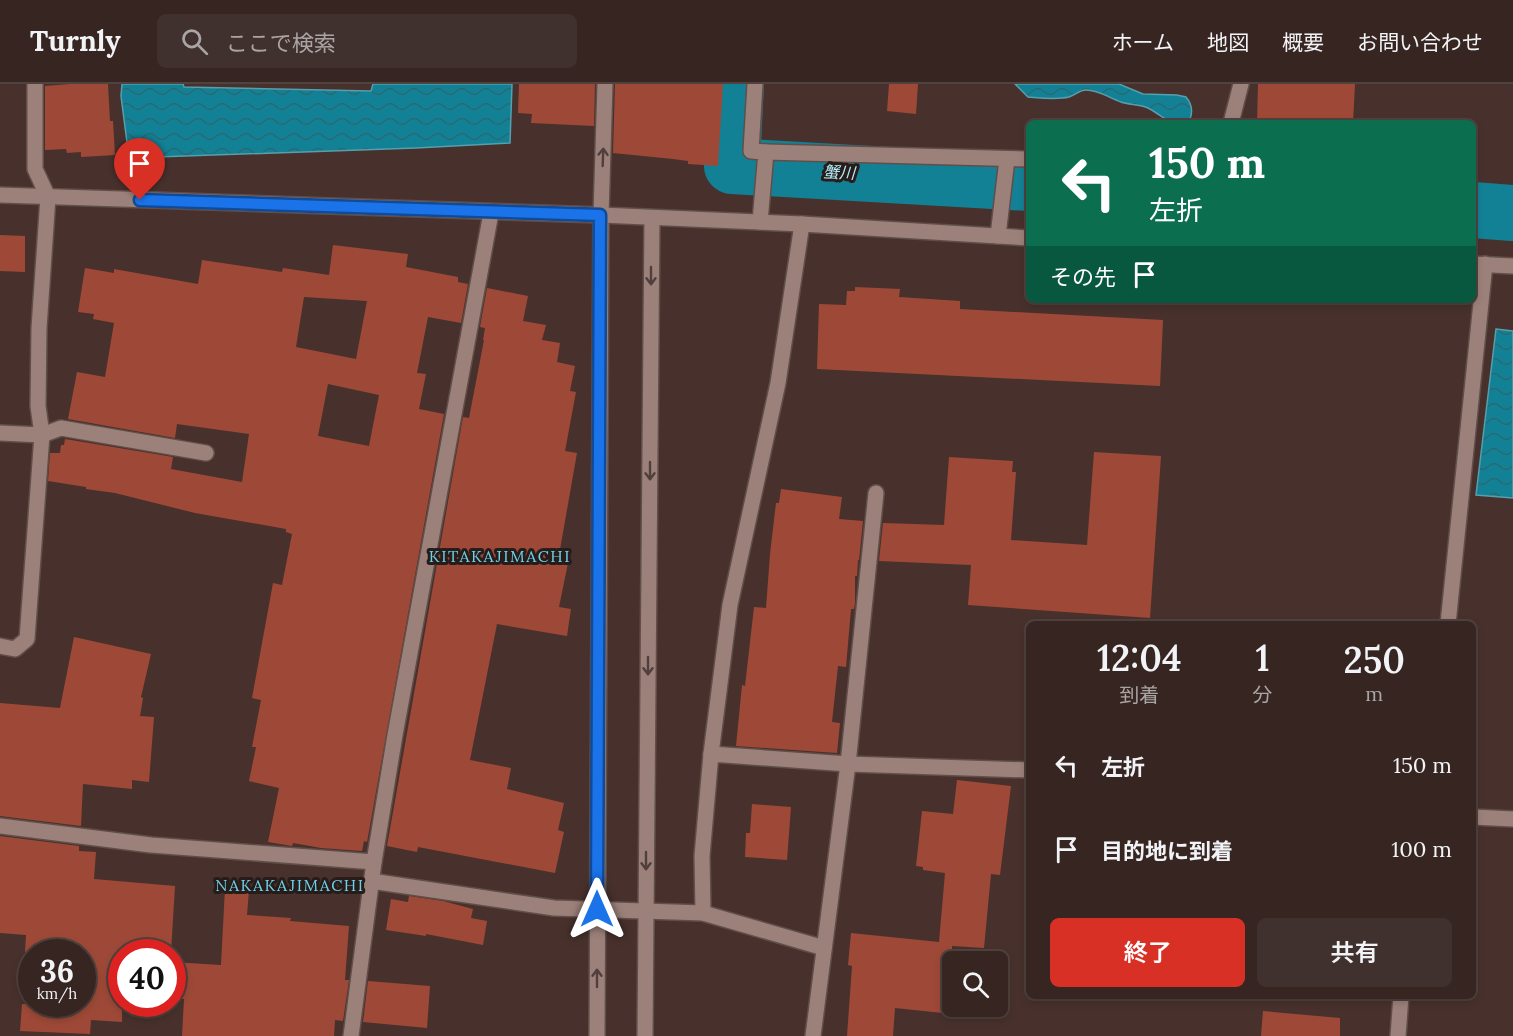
<!DOCTYPE html>
<html lang="ja">
<meta charset="utf-8">
<style>
body{margin:0;font-family:Lora,"Noto Sans JP",serif;background:#41312e;color:#f1f3f6;height:100vh;display:flex;flex-direction:column;font-size:22px;white-space:nowrap}
*{box-sizing:border-box;margin:0}
p{font-size:20px;color:#aaa5a5}
.icon{flex:none;width:33px;height:33px;fill:none;stroke:currentColor;stroke-width:2;stroke-linecap:round;stroke-linejoin:round}
.map{position:relative;flex:1;overflow:hidden}
.panel{position:absolute;left:1026px;top:537px;width:450px;height:378px;display:flex;flex-direction:column;background:#362521;border-radius:9px;box-shadow:0 3px 9px #0003,0 0 0 2px #50423f}
.panel>*{flex:none}
.guide{position:absolute;left:1026px;top:36px;width:450px;height:183px;border-radius:9px;box-shadow:0 3px 9px #0003,0 0 0 2px #50423f;background:#0b6e4f;color:#fff;overflow:hidden}
.buttons{position:absolute;left:942px;top:867px;display:grid;gap:12px}
.buttons a{display:grid;place-items:center;width:66px;height:66px;border-radius:9px;background:#362521;box-shadow:0 3px 9px #0003,0 0 0 2px #50423f;font-size:30px}
.speed{position:absolute;left:18px;top:855px;display:flex;gap:12px;font-size:30px;font-weight:700;text-align:center}
.speed>*{display:grid;place-content:center;width:78px;height:78px;border-radius:50%;background:#362521;box-shadow:0 3px 9px #0003,0 0 0 2px #50423f;line-height:1}
.speed small{font-size:15px;font-weight:400}
.speed .limit{border:9px solid #d22;background:#fff;color:#111}
.pin{position:absolute;display:grid;place-items:center;width:51px;height:51px;color:#fff;margin:-62px -26px;border-radius:50% 50% 50% 0;rotate:-45deg;box-shadow:0 0 6px #0007}
.pin .icon{rotate:45deg}
.me{position:absolute;width:66px;margin:-33px;rotate:0deg;stroke-linejoin:round;filter:drop-shadow(0 0 4px #0008)}
.turn{display:flex;align-items:center;gap:21px;height:126px;padding:0 24px;font-size:27px}
.turn .icon{width:78px;height:78px;stroke-width:2.5}
.turn b{display:block;font-size:42px;line-height:51px}
.then{display:flex;align-items:center;height:57px;padding:0 24px;background:#0003;gap:12px;font-size:22px}
.eta{display:flex;justify-content:space-evenly;align-items:center;height:102px;text-align:center}
.eta b{font-size:36px;font-weight:600;line-height:42px}
.primary-button{display:flex;gap:12px;margin-top:auto;padding:12px 24px}
.primary-button a{flex:1;height:69px;border-radius:9px;background:#d93025;color:#fff;font-size:24px;font-weight:600;line-height:69px;text-align:center}
.primary-button a+a{background:#41312e;color:#f1f3f6}
ul{padding:0;list-style:none}
li{display:flex;align-items:center;gap:18px;height:84px;padding:0 24px}
li div{flex:1}
li b{display:block;font-size:22px}
li em{font-style:normal}
header{display:flex;align-items:center;gap:36px;box-sizing:border-box;height:84px;padding:0 30px;background:#362521;border-bottom:2px solid #50423f}
header strong{font-size:28px}
nav{display:flex;gap:33px;margin-inline-start:auto;font-size:21px}
.search{width:420px;height:54px;background:#41312e;display:flex;align-items:center;gap:15px;box-sizing:border-box;padding:0 21px;border-radius:9px;color:#aaa5a5;font-size:22px}
.map>svg:first-child{display:block}
</style>
<header>
<strong>Turnly</strong>
<div class="search"><svg class="icon" aria-label="search" viewBox="0 0 24 24"><circle cx="10" cy="10" r="6"/><path d="M15 15l6 6"/></svg>ここで検索</div>
<nav><a>ホーム</a><a>地図</a><a>概要</a><a>お問い合わせ</a></nav>
</header>
<div class="map">
<svg width="1513" height="952" viewBox="0 0 1513 952">
<defs>
<pattern id="water-waves" width="16" height="10" patternUnits="userSpaceOnUse" patternTransform="scale(1.5)"><rect width="16" height="10" fill="#138195"/><path d="M0 5q4-4 8 0t8 0" fill="none" stroke="#296974"/></pattern>
</defs>
<rect width="100%" height="100%" fill="#48312c"/>
<g fill="url(#water-waves)" stroke="#569fac" stroke-width="1.5">
<path d="M122 0H183L184 3 371 7 373 0H512L510 59 416 64 129 74 121 12Z"/>
<path d="M1015 0H1119L1143 10 1177 11 1186 13C1192 20 1193 27 1190 35 1170 45 1164 32 1148 24 1140 20 1129 21 1121 18 1109 14 1099 6 1086 6 1079 6 1076 11 1069 13 1056 16 1041 14 1028 13Z"/>
<path d="M1496 245 1513 247V414L1476 411Z"/>
</g>
<g fill="none" stroke-linecap="round" stroke-linejoin="round">
<g stroke="#138195" stroke-width="56">
<path d="M736 0 732 82 1029 99"/>
<path d="M1473 126 1513 129"/>
</g>
</g>
<g fill="#9e4937" fill-rule="evenodd">
<path d="M70 0H108L110 37H113L115 71 81 73V68L67 69 66 65 45 66V2Z"/>
<path d="M519 0H595L594 42 531 39 532 30 518 29Z"/>
<path d="M615 0H723L718 82 688 80V77L673 75 613 69Z"/>
<path d="M889 0H918L916 30 887 27Z"/>
<path d="M1258 0H1355L1353 39H1257Z"/>
<path d="M0 151 25 152V188L0 187Z"/>
<path d="M333 161 408 170 406 183 458 193V198L468 200 461 239 428 233 417 289 426 290 419 325 444 330 367 758 364 757 362 767 321 764 293 759 292 762 268 758 279 704 249 697 256 663H252L261 616 252 614 273 499 282 501 292 450 286 448V445L195 429 115 409 86 405V403L48 397 50 369H60L61 361H64L65 355 173 373 171 385 242 398 249 350 177 340 175 354 68 335 77 288 105 293 114 239 93 235 94 230 78 228 85 184 114 189V185L198 200 202 176 282 188 283 184 329 191ZM304 213 367 217 356 275 296 263ZM328 300 379 311 369 362 318 352Z"/>
<path d="M855 203 900 205 899 213 960 217V225L1163 236 1160 302 817 285 819 220 846 221 847 207H855Z"/>
<path d="M487 204 528 212 523 237 546 241 542 256 560 259 557 278 575 282 570 307 576 308 565 367 577 369 558 477 568 479 559 523 571 525 567 552 497 540 470 676 511 684 507 705 564 719 558 746 564 748 555 789 418 763 417 768 387 762 463 333 469 334 484 256H483L485 244 480 243Z"/>
<path d="M1094 368 1161 372 1150 534 968 521 971 481 879 477 883 439 944 441 949 373 1013 377 1012 388H1016L1011 456 1087 461Z"/>
<path d="M781 405 842 413 839 435 863 437 859 476H858L857 492H855V519L854 525H851L846 583 838 582 832 638 840 639 837 669 736 662 742 601 745 602 754 523 766 524 770 470 776 419H779Z"/>
<path d="M74 553 151 570 141 613 143 614 140 632 154 633 149 698 132 696V705L83 700 81 742 0 732V619L60 624Z"/>
<path d="M957 696 1011 702 1000 791 991 790 984 864 952 862V930L895 924 893 952H847L852 882 848 881 851 849 939 858 945 789 923 786V783L916 782 922 727 953 730Z"/>
<path d="M752 720 791 723 787 776 745 773 746 749H750Z"/>
<path d="M0 752 79 762V767L96 768 94 795 175 802 171 868H122V938L91 936 90 950 20 947 22 920H82V868H25L26 851 0 849Z"/>
<path d="M225 804 249 806 247 831 291 834 290 837 349 842 345 896H349L343 937 335 936 334 952H182L184 915 172 914V878L221 881Z"/>
<path d="M409 812 443 817 473 825 471 834 487 837 483 861 426 850V852L386 846 391 815 408 818Z"/>
<path d="M368 897 430 902 427 944 363 938Z"/>
<path d="M1263 927 1340 934V952H1261Z"/>
</g>
<g fill="none" stroke-linecap="round" stroke-linejoin="round">
<g stroke="#614e49" stroke-width="18">
<g id="minor">
<path d="M755 0 751 67 766 68 760 138"/>
<path d="M1231 39 1241 0"/>
<path d="M766 68 1029 75"/>
<path d="M0 111 601 131 802 140 1029 154"/>
<path d="M998 152 1007 75"/>
<path d="M1473 180 1513 182"/>
<path d="M0 349 42 351 61 344 206 369"/>
<path d="M1448 540 1485 180"/>
<path d="M0 562 15 565 27 555 42 351 38 322 39 244 48 113 35 85V0"/>
<path d="M711 670 730 521 778 299 802 140"/>
<path d="M1473 733 1513 735"/>
<path d="M0 742 151 761 374 778"/>
<path d="M371 797 554 824 703 829 824 864"/>
<path d="M703 829 702 772 711 670 848 680 1029 686"/>
<path d="M351 952 374 778 395 651 491 129"/>
<path d="M597 952 601 131 605 0"/>
<path d="M645 952 652 134"/>
<path d="M813 952 848 680 876 409"/>
<path d="M1398 952 1401 912"/>
</g>
</g>
<use href="#minor" stroke="#9c817a" stroke-width="15"/>
</g>
<defs><path id="oneway-shaft" d="M-6 0H5M1.5-3L5.5 0L1.5 3" fill="none" stroke-width="1.6" stroke-linecap="round" stroke-linejoin="round" transform="scale(1.5)"/></defs>
<g stroke="#503f3c">
<use href="#oneway-shaft" transform="translate(603 73) rotate(-88)"/>
<use href="#oneway-shaft" transform="translate(651 192) rotate(90)"/>
<use href="#oneway-shaft" transform="translate(650 387) rotate(90)"/>
<use href="#oneway-shaft" transform="translate(648 582) rotate(90)"/>
<use href="#oneway-shaft" transform="translate(646 777) rotate(90)"/>
<use href="#oneway-shaft" transform="translate(597 894) rotate(-90)"/>
</g>
<g fill="none" stroke-linecap="round" stroke-linejoin="round">
<g stroke="#114b97" stroke-width="15">
<path id="route" d="M140 116 600 131 597 825"/>
</g>
<use href="#route" stroke="#1a73e8" stroke-width="10"/>
</g>
<g text-anchor="middle" dominant-baseline="central" stroke-width="6" stroke-linejoin="round" paint-order="stroke">
<g font-size="16" font-style="italic" fill="#b5ecf9" stroke="#271c1a">
<text transform="translate(839 88) rotate(3)">蟹川</text>
</g>
<g font-size="16" letter-spacing="1.5" fill="#6cd3e9" stroke="#271c1a">
<text x="500" y="472">KITAKAJIMACHI</text>
<text x="290" y="801">NAKAKAJIMACHI</text>
</g>
</g>
</svg>
<div class="buttons">
<a><svg class="icon" aria-label="search" viewBox="0 0 24 24"><circle cx="10" cy="10" r="6"/><path d="M15 15l6 6"/></svg></a>
</div>
<div class="speed"><div>36<small>km/h</small></div><div class="limit">40</div></div>
<div class="pin" style="left:140px;top:116px;background:#d93025"><svg class="icon" aria-label="arrive" viewBox="0 0 24 24"><path d="M6 21V4h12l-3 4 3 4H6"/></svg></div>
<svg class="me" style="left:597px;top:825px" viewBox="-20 -20 40 40"><path d="M0-17L14 15 0 8-14 15z" fill="#1a73e8" stroke="#fff" stroke-width="4"/></svg>
<div class="guide">
<div class="turn"><svg class="icon" aria-label="left" viewBox="0 0 24 24"><path d="M17 20v-9H6M10 6l-5 5 5 5"/></svg><div><b>150 m</b>左折</div></div>
<div class="then">その先<svg class="icon" aria-label="arrive" viewBox="0 0 24 24"><path d="M6 21V4h12l-3 4 3 4H6"/></svg></div>
</div>
<section class="panel">
<div class="eta">
<div><b>12:04</b><p>到着</p></div>
<div><b>1</b><p>分</p></div>
<div><b>250</b><p>m</p></div>
</div>
<ul>
<li><svg class="icon" aria-label="left" viewBox="0 0 24 24"><path d="M17 20v-9H6M10 6l-5 5 5 5"/></svg><div><b>左折</b></div><em>150 m</em></li>
<li><svg class="icon" aria-label="arrive" viewBox="0 0 24 24"><path d="M6 21V4h12l-3 4 3 4H6"/></svg><div><b>目的地に到着</b></div><em>100 m</em></li>
</ul>
<div class="primary-button"><a>終了</a><a>共有</a></div>
</section>
</div>
